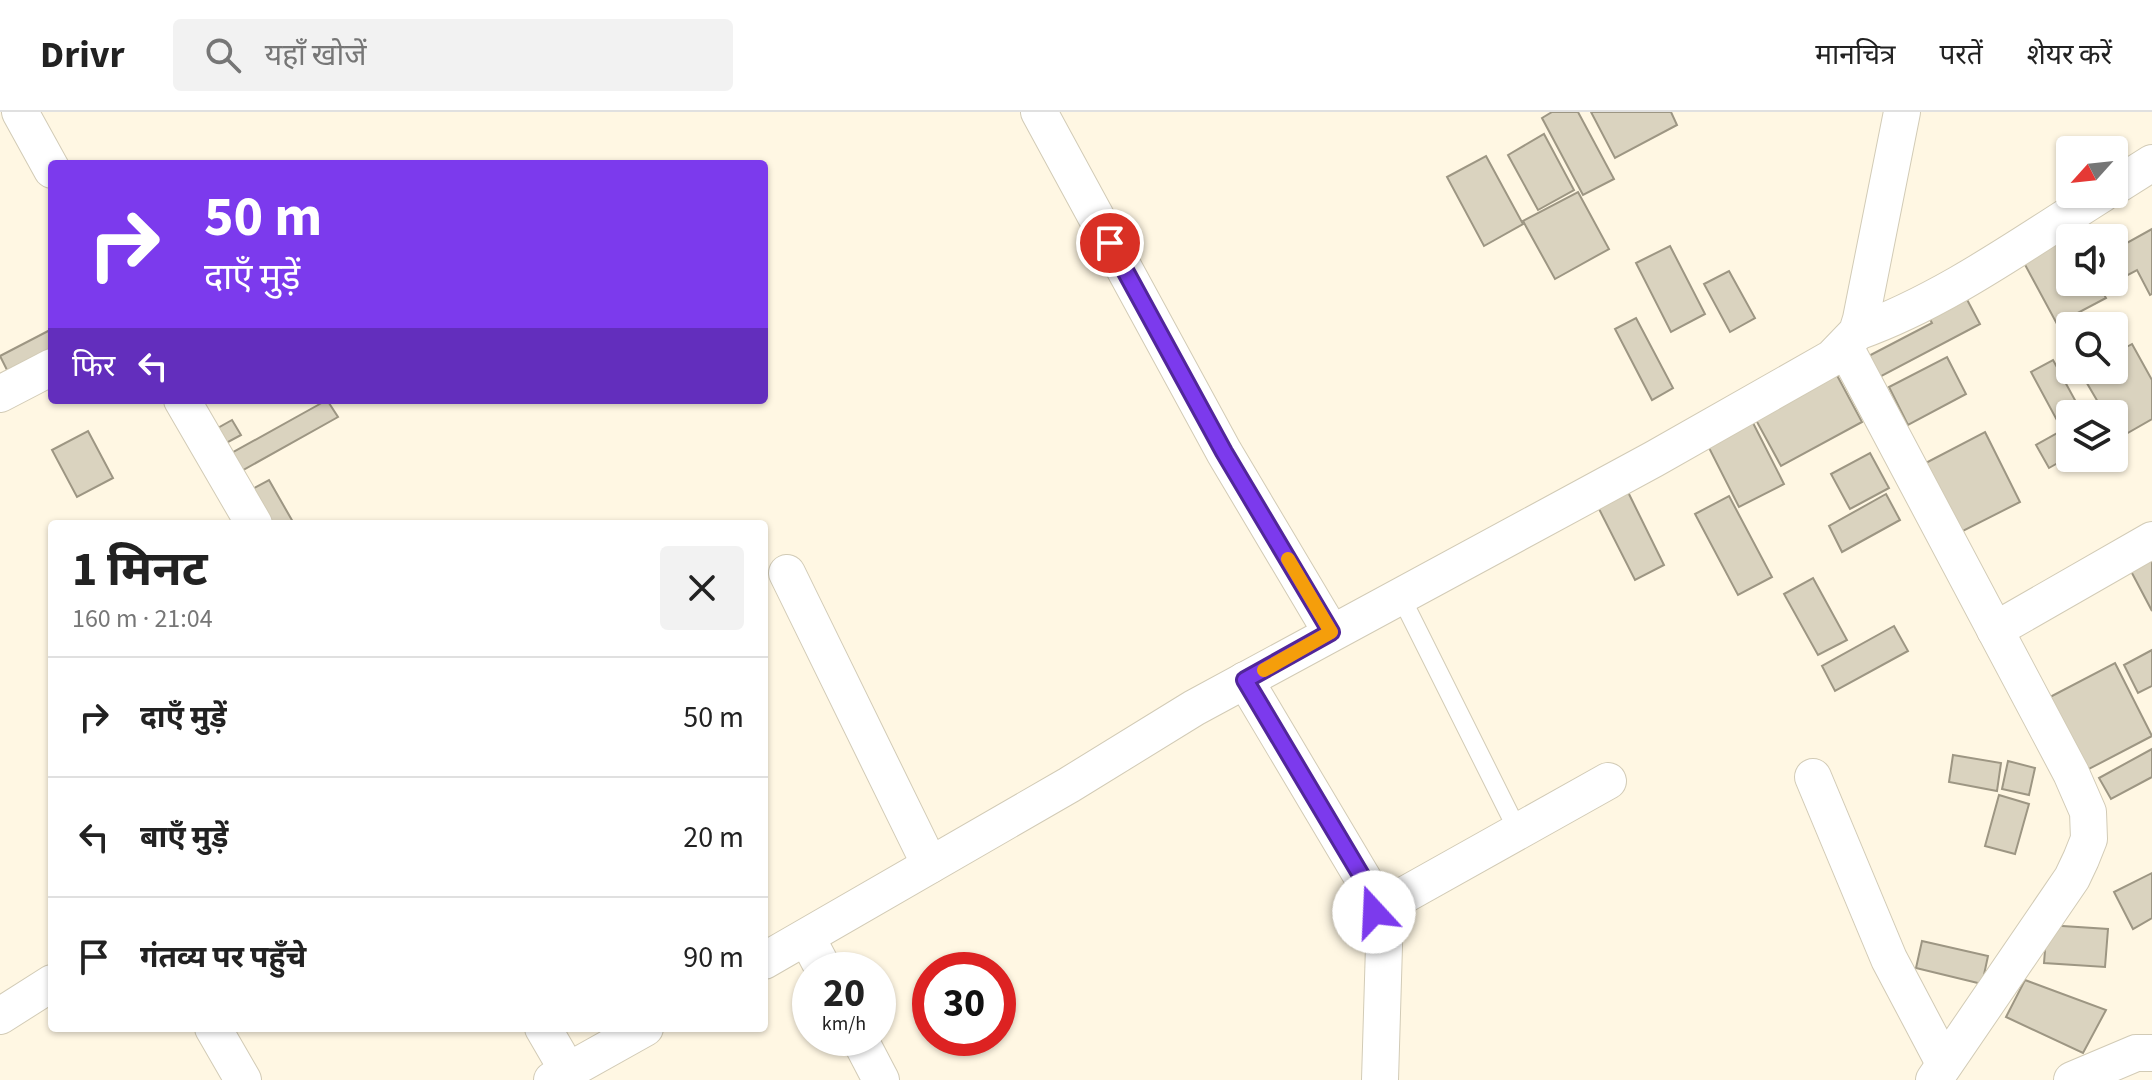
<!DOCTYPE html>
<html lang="hi">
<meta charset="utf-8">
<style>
body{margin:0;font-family:"Source Sans 3","Noto Sans Devanagari",sans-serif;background:#f2f2f2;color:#222;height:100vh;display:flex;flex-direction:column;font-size:30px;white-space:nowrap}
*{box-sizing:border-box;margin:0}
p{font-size:26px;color:#767676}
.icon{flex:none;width:44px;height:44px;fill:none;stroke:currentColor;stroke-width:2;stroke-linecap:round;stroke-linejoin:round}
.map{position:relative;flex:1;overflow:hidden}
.sheet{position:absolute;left:48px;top:408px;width:720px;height:512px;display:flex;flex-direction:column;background:#fff;border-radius:8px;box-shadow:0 2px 6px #0004}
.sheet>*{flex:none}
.banner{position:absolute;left:48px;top:48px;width:720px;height:244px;border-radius:8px;box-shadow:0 2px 6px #0004;background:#7c3aed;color:#fff;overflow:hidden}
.needle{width:52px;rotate:243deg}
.buttons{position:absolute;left:2056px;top:24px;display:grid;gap:16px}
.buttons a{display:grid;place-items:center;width:72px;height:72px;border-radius:8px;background:#fff;box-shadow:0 2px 6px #0004;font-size:40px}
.speed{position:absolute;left:792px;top:840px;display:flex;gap:16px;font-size:40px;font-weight:700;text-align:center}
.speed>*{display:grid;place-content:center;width:104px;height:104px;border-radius:50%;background:#fff;box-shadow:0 2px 6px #0004;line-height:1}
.speed small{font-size:20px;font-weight:400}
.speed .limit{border:12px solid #d22;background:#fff;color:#111}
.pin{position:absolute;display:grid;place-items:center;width:68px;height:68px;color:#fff;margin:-34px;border:4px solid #fff;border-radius:50%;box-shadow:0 2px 8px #0007}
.me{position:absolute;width:88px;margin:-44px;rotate:340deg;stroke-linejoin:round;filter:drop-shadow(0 0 6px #0008)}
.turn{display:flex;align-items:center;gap:28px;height:168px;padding:0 24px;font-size:36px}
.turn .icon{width:104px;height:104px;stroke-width:2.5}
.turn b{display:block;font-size:56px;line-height:68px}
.then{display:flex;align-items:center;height:76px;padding:0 24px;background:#0003;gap:16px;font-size:30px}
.round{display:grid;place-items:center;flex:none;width:84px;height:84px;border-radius:8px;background:#f2f2f2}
.overview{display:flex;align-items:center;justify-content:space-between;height:136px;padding:0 24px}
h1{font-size:48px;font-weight:700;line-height:60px}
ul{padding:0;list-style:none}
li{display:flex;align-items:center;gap:24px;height:120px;padding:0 24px;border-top:2px solid #e0e0e0}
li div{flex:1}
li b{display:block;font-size:30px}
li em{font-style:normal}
header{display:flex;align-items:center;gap:48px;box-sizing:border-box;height:112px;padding:0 40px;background:#fff;border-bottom:2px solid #e0e0e0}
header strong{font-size:38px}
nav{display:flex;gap:44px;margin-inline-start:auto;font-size:28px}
.search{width:560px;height:72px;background:#f2f2f2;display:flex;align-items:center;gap:20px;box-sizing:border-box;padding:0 28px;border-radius:8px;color:#767676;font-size:30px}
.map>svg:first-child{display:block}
</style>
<header>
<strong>Drivr</strong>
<div class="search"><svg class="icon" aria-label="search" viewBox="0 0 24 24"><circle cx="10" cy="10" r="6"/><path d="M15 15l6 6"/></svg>यहाँ खोजें</div>
<nav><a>मानचित्र</a><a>परतें</a><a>शेयर करें</a></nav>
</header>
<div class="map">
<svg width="2152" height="968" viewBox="0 0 2152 968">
<rect width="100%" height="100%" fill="#fff7e3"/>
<g fill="#dad3bf" stroke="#9d9683" stroke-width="2">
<path d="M1552 0H1578L1614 67 1583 83 1542 6Z"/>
<path d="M1591 0H1671L1677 13 1615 46Z"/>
<path d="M1544 22 1574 78 1538 98 1508 43Z"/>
<path d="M1486 44 1523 112 1484 134 1447 65Z"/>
<path d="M1578 80 1609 137 1555 167 1523 109Z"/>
<path d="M2152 117V182L2150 183 2137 158 2109 173 2108 170H2114V138Z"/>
<path d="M2072 123 2070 170H2097L2106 186 2057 212 2023 149Z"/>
<path d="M1670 134 1705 202 1671 220 1636 151Z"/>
<path d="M1729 159 1755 206 1730 220 1704 172Z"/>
<path d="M1963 180 1980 212 1872 269 1861 248 1932 211 1926 199Z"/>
<path d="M1636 206 1673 276 1652 288 1615 217Z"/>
<path d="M52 217V243L10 264 0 244Z"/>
<path d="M2132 232 2152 268V307L2119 326 2114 318V302H2105L2081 261 2086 258H2114V242Z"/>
<path d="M1947 245 1966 282 1908 313 1889 275Z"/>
<path d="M2053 248 2081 299 2070 302V306L2059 312 2031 260Z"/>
<path d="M1832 254 1862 310 1781 354 1750 297Z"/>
<path d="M327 288 338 305 229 366 219 348Z"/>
<path d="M1749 303 1784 372 1739 395 1704 326Z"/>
<path d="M232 308 241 323 217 336 209 321Z"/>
<path d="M2070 314V344L2049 356 2036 333Z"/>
<path d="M88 319 113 366 77 385 52 338Z"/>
<path d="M1985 320 2020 390 1953 424 1918 355Z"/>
<path d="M1870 341 1889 376 1850 397 1831 362Z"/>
<path d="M269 368 293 410 290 412H262L245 381Z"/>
<path d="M1626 376 1664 453 1635 468 1596 391Z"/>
<path d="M1886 382 1900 408 1842 440 1829 414Z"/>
<path d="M1729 384 1772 465 1738 483 1695 402Z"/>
<path d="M2152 432V499L2124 446Z"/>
<path d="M1813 466 1847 528 1818 543 1784 482Z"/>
<path d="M1894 514 1908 539 1835 579 1822 554Z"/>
<path d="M2152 538V574L2138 581 2124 553Z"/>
<path d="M2115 551 2152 624 2087 658 2050 585Z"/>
<path d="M2152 637V665L2111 687 2099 666Z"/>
<path d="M1953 643 2001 651 1997 679 1949 670Z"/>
<path d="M2008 649 2035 656 2029 683 2002 677Z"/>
<path d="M1999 683 2029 692 2015 742 1985 734Z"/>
<path d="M2152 761V806L2133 817 2114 780Z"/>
<path d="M2047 813 2108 817 2105 855 2044 851Z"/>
<path d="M1922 829 1988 844 1982 872 1916 856Z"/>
<path d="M2025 868 2106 898 2083 941 2006 905Z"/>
</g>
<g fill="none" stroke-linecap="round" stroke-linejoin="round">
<g stroke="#d2cbb6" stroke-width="20">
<path id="lane" d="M1400 483 1518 719"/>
</g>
<g stroke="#d2cbb6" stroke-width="38">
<g id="street">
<path d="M20 0 52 58"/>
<path d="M1039 0 1224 340 1331 520"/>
<path d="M2114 75 2152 51"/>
<path d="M1857 220C1944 189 2024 131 2102 82"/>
<path d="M1845 235 2071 661 2088 700 2089 727 2081 747 2072 766 1934 968"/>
<path d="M0 282 52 255"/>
<path d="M182 288 254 412"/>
<path d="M787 461 930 753"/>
<path d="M1995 518 2152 428"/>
<path d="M1245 568 1377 790 1374 800 1383 810 1384 834 1380 968"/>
<path d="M1813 665 1889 847 1944 951"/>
<path d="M1374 800 1608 669"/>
<path d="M807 826 824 858"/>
<path d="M764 849 1069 673 1194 596 1654 347 1832 246 1857 220 1861 207 1902 0"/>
<path d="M0 904 52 871"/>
<path d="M213 916 243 968"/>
<path d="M543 916 568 959"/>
<path d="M859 926 881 968"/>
<path d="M552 968 645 916"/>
<path d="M2072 968 2136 941H2152"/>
</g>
</g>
<use href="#lane" stroke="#fff" stroke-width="18"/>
<use href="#street" stroke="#fff" stroke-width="36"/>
</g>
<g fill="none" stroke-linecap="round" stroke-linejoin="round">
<g stroke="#51269a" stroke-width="20">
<path id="route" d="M1110 131 1224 340 1331 520 1245 568 1377 790 1374 800"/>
</g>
<use href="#route" stroke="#7c3aed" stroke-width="14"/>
<path stroke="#f59e0b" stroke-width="14" d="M1264 558 1331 520 1288 447"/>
</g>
</svg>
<div class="buttons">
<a><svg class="needle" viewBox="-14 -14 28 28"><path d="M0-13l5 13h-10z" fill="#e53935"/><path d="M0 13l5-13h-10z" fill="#767676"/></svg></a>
<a><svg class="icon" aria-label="sound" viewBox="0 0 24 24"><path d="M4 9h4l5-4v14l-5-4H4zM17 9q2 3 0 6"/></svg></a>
<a><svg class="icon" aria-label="search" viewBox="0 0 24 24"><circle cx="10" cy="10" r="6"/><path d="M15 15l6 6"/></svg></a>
<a><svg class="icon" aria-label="layers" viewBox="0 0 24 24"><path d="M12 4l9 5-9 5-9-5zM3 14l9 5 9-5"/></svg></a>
</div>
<div class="speed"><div>20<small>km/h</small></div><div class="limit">30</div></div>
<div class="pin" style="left:1110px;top:131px;background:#d93025"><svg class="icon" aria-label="arrive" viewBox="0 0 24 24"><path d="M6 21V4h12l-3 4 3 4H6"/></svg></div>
<svg class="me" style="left:1374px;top:800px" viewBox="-20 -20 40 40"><circle r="19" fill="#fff"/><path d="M0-13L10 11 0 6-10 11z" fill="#7c3aed"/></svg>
<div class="banner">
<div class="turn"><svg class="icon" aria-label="right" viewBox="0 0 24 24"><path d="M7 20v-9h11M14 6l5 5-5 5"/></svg><div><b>50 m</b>दाएँ मुड़ें</div></div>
<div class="then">फिर<svg class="icon" aria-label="left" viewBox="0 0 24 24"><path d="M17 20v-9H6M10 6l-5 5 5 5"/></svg></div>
</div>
<section class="sheet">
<div class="overview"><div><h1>1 मिनट</h1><p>160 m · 21:04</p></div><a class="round"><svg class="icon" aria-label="close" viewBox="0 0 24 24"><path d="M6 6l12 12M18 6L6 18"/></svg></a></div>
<ul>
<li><svg class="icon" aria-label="right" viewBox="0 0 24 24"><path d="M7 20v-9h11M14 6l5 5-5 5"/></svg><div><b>दाएँ मुड़ें</b></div><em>50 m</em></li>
<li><svg class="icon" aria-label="left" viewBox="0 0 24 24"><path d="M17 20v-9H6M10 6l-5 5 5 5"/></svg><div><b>बाएँ मुड़ें</b></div><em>20 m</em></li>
<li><svg class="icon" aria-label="arrive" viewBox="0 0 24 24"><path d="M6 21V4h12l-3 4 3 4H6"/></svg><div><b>गंतव्य पर पहुँचे</b></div><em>90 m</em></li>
</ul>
</section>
</div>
